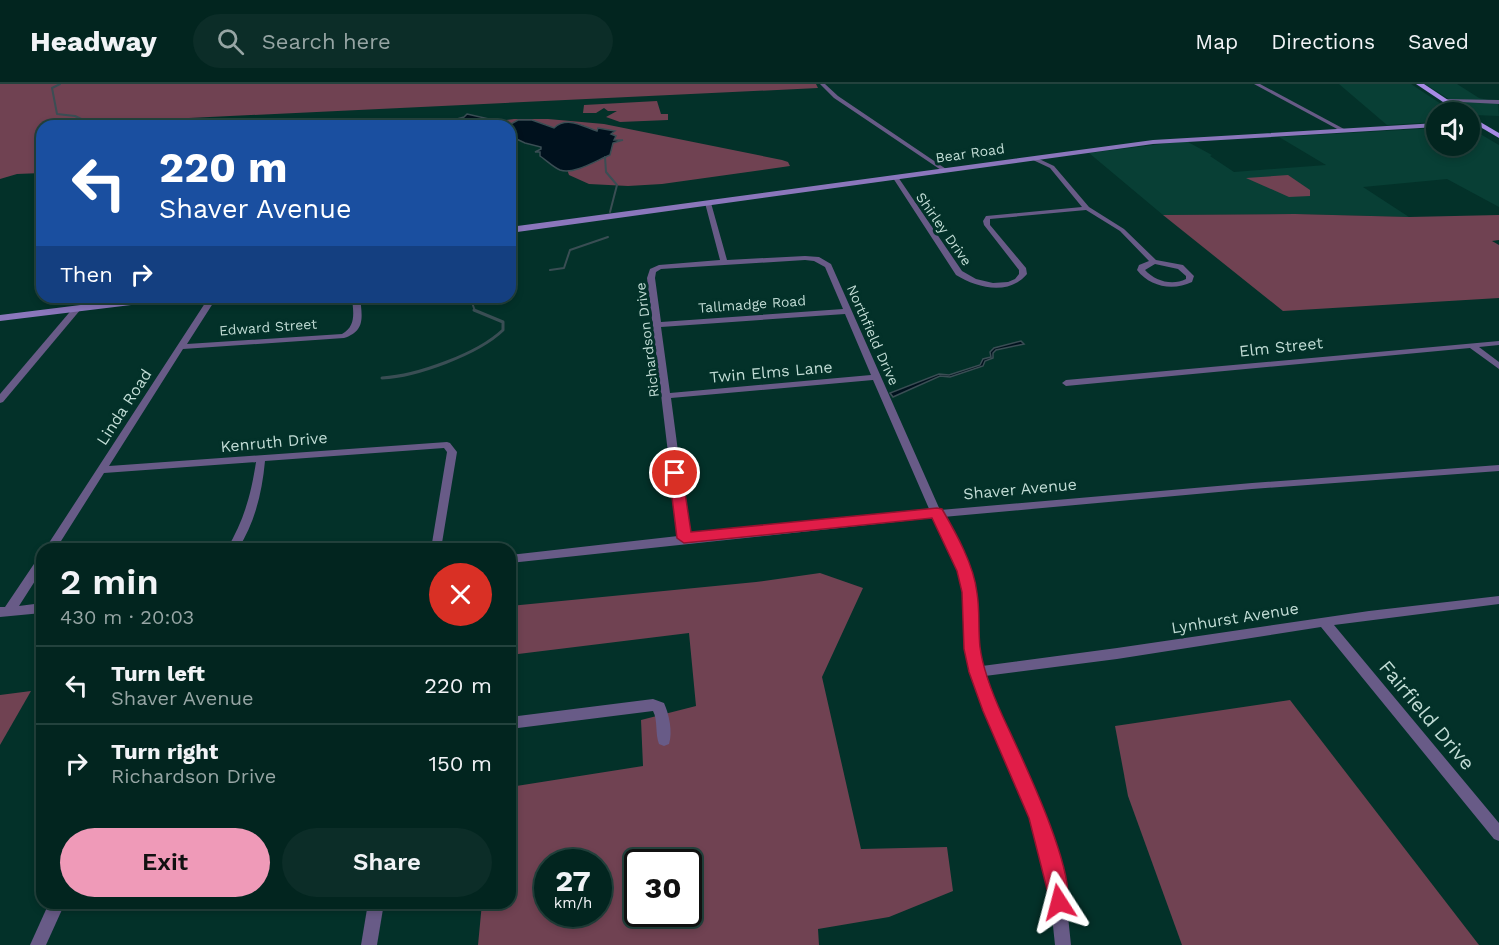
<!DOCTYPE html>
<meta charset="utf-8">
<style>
body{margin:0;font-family:"Work Sans",sans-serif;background:#0c2d28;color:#f1f3f6;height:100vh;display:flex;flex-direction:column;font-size:22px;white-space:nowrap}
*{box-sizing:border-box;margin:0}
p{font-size:20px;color:#96a5a4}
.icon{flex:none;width:33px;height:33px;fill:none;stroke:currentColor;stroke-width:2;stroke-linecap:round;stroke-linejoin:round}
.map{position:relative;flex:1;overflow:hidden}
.drawer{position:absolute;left:36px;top:459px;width:480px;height:366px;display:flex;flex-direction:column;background:#02251f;border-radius:18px;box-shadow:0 3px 9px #0003,0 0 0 2px #23423d}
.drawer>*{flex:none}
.top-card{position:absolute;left:36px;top:36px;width:480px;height:183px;border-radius:18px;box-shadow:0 3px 9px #0003,0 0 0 2px #23423d;background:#1a4fa0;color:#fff;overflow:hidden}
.tools{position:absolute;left:1426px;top:18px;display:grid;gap:12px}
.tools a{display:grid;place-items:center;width:54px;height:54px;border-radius:50%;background:#02251f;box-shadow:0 3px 9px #0003,0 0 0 2px #23423d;font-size:30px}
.speed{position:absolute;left:534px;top:765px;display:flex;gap:12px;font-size:30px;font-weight:700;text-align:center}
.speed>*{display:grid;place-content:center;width:78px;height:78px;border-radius:50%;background:#02251f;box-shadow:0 3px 9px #0003,0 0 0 2px #23423d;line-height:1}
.speed small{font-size:15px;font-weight:400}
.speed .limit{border:3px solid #111;border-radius:9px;background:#fff;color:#111}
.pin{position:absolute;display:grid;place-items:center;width:51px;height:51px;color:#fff;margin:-26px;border:3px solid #fff;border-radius:50%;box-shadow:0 2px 6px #0007}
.me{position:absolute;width:66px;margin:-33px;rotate:351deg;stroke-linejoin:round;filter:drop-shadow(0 0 4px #0008)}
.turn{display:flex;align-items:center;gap:21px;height:126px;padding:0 24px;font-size:27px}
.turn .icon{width:78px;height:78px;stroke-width:2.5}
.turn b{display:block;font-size:42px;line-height:51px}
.then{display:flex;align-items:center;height:57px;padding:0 24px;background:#0003;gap:12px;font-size:22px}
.round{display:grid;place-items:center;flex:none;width:63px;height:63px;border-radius:32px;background:#0c2d28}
.headline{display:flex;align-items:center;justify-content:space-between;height:102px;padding:0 24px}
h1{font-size:36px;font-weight:600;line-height:45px}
.cta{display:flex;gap:12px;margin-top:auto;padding:12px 24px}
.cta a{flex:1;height:69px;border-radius:36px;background:#ef9ab8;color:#111;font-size:24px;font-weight:600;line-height:69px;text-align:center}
.cta a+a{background:#0c2d28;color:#f1f3f6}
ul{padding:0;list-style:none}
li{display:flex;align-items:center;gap:18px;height:78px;padding:0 24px;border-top:2px solid #23423d}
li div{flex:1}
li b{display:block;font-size:22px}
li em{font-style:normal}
header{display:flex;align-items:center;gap:36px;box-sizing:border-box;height:84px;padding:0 30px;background:#02251f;border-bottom:2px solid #23423d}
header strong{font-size:28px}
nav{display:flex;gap:33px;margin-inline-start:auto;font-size:21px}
.search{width:420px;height:54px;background:#0c2d28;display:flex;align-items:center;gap:15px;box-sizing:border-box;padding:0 21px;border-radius:33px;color:#96a5a4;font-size:22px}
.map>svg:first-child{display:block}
</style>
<header>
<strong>Headway</strong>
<div class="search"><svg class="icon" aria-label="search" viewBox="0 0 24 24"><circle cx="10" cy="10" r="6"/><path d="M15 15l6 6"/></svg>Search here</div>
<nav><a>Map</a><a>Directions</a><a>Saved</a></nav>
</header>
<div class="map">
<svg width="1499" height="861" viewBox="0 0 1499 861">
<rect width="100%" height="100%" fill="#033129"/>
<g fill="#083f35">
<path d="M1339 0H1411L1453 28H1437V38L1387 41Z"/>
<path d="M1425 0H1457L1479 14 1498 18 1499 32 1474 31Z"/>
<path d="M1437 44V62H1470V44L1499 61V123L1447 95 1363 103 1409 133 1295 130 1163 131 1089 69 1186 57 1212 71 1210 72 1234 88 1326 81 1279 53Z"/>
</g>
<g fill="#704252" fill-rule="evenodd">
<path d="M0 0H816L818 4 127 37 133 42H42V89L17 90 0 95Z"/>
<path d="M657 17 661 30H668V36L620 38 606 33 617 27H608L604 24 596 29H583L584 21Z"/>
<path d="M514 35H548L604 40 782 76 788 78 790 82 662 100 628 102 589 100 569 91 564 77 529 57 510 42H489L490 38Z"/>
<path d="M1288 91 1310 106V112L1289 113 1246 94Z"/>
<path d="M1295 130 1409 133 1499 131V156L1492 157 1499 161V214L1283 227 1163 131Z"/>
<path d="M820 489 863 504 822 593 861 765 947 763 953 807 889 833 818 845 819 861H478L482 819H510V703L643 682 641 636 696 622 689 549 510 571V522L756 498ZM548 778H598V830H548ZM638 778H688V830H638Z"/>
<path d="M31 607 0 661V611Z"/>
<path d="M1290 616 1479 861H1182L1128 712 1115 642Z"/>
</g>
<g fill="#00111d" stroke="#3a4e54" stroke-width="1.5">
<path d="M467 30 511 40 518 36H532L554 44C567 32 582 42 597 47L598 44 615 47 611 50 616 52 614 56H623L613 59 610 71C597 76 574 91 560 86 553 83 546 76 540 72V68H535L541 65V63L525 59 510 52V42H475L459 36 446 38 464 33Z"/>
<path d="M1021 257 1024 260 996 266 993 269V274L985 277 983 282 950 293 940 292 893 313 890 309 939 290 949 291 980 281 983 275 991 273 990 268 994 264Z"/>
</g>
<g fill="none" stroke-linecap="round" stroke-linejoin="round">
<g stroke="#3a4e54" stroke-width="2">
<path d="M60 0 52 4 57 30 75 32 96 42"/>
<path d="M605 73 606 88 617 101 610 128"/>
<path d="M550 186 564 184 570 166 608 153"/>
<path d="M470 213 475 227"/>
</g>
<path stroke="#3a4e54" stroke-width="3" d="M382 294C417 292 478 270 503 246V238L474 226"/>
<g fill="#685b87" fill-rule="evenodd">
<path d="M820 0H825L838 12 949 87 944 88 834 14Z"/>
<path d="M1254 0H1260L1344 45 1339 46Z"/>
<path d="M1443 15 1499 16V20L1441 17Z"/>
<path d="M1033 74H1037L1054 82 1089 123 1124 145 1156 176 1183 181 1194 192 1192 198C1173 207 1150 203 1137 186L1139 181 1149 177 1120 147 1086 126 990 135V141L1026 184 1027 190C1009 212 977 204 956 191L893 94 898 93 962 187 976 195 993 199 1008 198 1015 195 1019 190V186L984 141 983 137 986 132 1082 123 1050 84 1033 76ZM1155 180 1178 185 1186 192V195C1172 202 1155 197 1145 186Z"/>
<path d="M708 117 711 119 727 176 805 172 819 173 831 180 940 426 1252 399 1499 381V387L1252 405 943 433C955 456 970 481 975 507 980 531 976 557 982 582L1117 564 1369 527 1499 512V520L1334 541 1499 739V757L1494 755 1321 543 1117 575 985 592 999 627 1046 734 1064 794 1071 861H1055L1048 794 1032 734 985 627 971 588 966 565 964 508 958 487 933 434 510 479V471L678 452 647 194 650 185 659 181 720 176 705 119ZM805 176 814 177 825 183 843 225 661 238 655 194 656 188 661 185ZM845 230 871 291 670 309 661 243ZM873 296 930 427 689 451 671 314Z"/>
<path d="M209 213H217L187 260 342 250C357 242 353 227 352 213H360C362 232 366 247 344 254L183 265 109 382 447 358 450 359 457 368 441 465H431L447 368 444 364 265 377C262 409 255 438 238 465H227C244 436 251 411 256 378L104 389 56 465H45Z"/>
<path d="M74 223H77L81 225 3 318 0 319V310Z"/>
<path d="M1499 257V261L1479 263 1499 278V285L1470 264 1066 302 1062 299 1066 296Z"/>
<path d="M42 473V486L19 522 42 519V529L0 533V523H5L38 474Z"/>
<path d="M653 615 664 619C669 630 673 648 669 660L664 662 659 660C655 650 658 636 653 627L510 645V633Z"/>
<path d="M49 819H65L46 861H30Z"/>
<path d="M368 819H384L377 861H361Z"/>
</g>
<g fill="#8b77bc" fill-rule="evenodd">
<path d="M1437 39V43L1153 60 510 149V143L1153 56Z"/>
<path d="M145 213H177L172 216 0 237V231Z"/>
</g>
<g fill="#a78be5" fill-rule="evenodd">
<path d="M1416 0H1424L1466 28H1458Z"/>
<path d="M1470 32 1499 49V54L1470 37Z"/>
</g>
</g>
<path fill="#e11d48" stroke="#92132f" stroke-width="1.5" d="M675 385 682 389 691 448 937 424 942 425C956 449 974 481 977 509 980 527 978 545 980 563 983 587 993 611 1003 633 1019 668 1080 792 1066 825L1059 828 1052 825 1029 734 983 627 969 588 964 565 962 508 957 487 932 434 684 459 677 454 669 389Z"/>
<g text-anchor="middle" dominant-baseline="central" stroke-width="6" stroke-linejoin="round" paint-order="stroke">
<g font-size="14" fill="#c1dcd5" stroke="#033129">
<text transform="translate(970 69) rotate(-8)">Bear Road</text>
<text transform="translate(944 145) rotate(55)">Shirley Drive</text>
<text transform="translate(752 220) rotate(-4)">Tallmadge Road</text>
<text transform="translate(268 243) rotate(-4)">Edward Street</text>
<text transform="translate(873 251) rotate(66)">Northfield Drive</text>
<text transform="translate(647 256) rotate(-97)">Richardson Drive</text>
</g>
<g font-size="16" fill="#c1dcd5" stroke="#033129">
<text transform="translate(1281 263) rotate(-6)">Elm Street</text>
<text transform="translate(771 288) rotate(-5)">Twin Elms Lane</text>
<text transform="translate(124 323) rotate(-57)">Linda Road</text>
<text transform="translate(274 358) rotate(-5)">Kenruth Drive</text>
<text transform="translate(1020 405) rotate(-5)">Shaver Avenue</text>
<text transform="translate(1235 534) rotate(-9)">Lynhurst Avenue</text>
</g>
<g font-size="20" fill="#c1dcd5" stroke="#033129">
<text transform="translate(1427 631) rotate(50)">Fairfield Drive</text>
</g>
</g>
</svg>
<div class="tools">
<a><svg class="icon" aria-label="sound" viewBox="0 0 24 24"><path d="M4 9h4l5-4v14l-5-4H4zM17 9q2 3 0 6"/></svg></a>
</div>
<div class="speed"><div>27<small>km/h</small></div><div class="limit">30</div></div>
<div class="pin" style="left:675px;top:389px;background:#d93025"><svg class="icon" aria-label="arrive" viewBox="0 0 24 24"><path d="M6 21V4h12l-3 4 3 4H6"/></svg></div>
<svg class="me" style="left:1059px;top:818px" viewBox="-20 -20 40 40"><path d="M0-17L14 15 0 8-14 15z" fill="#e11d48" stroke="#fff" stroke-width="4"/></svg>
<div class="top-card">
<div class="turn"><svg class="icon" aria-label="left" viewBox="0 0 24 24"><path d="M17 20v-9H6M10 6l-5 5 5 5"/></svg><div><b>220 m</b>Shaver Avenue</div></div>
<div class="then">Then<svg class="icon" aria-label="right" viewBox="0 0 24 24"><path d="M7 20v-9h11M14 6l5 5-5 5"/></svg></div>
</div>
<section class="drawer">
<div class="headline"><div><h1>2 min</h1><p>430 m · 20:03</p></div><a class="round" style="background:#d93025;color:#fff"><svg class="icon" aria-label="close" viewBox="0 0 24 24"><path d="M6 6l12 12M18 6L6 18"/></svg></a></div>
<ul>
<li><svg class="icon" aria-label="left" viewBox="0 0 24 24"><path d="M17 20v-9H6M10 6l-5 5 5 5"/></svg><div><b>Turn left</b><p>Shaver Avenue</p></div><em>220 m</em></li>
<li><svg class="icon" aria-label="right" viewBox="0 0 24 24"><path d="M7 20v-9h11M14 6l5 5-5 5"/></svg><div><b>Turn right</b><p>Richardson Drive</p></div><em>150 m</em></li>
</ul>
<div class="cta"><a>Exit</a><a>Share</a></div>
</section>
</div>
